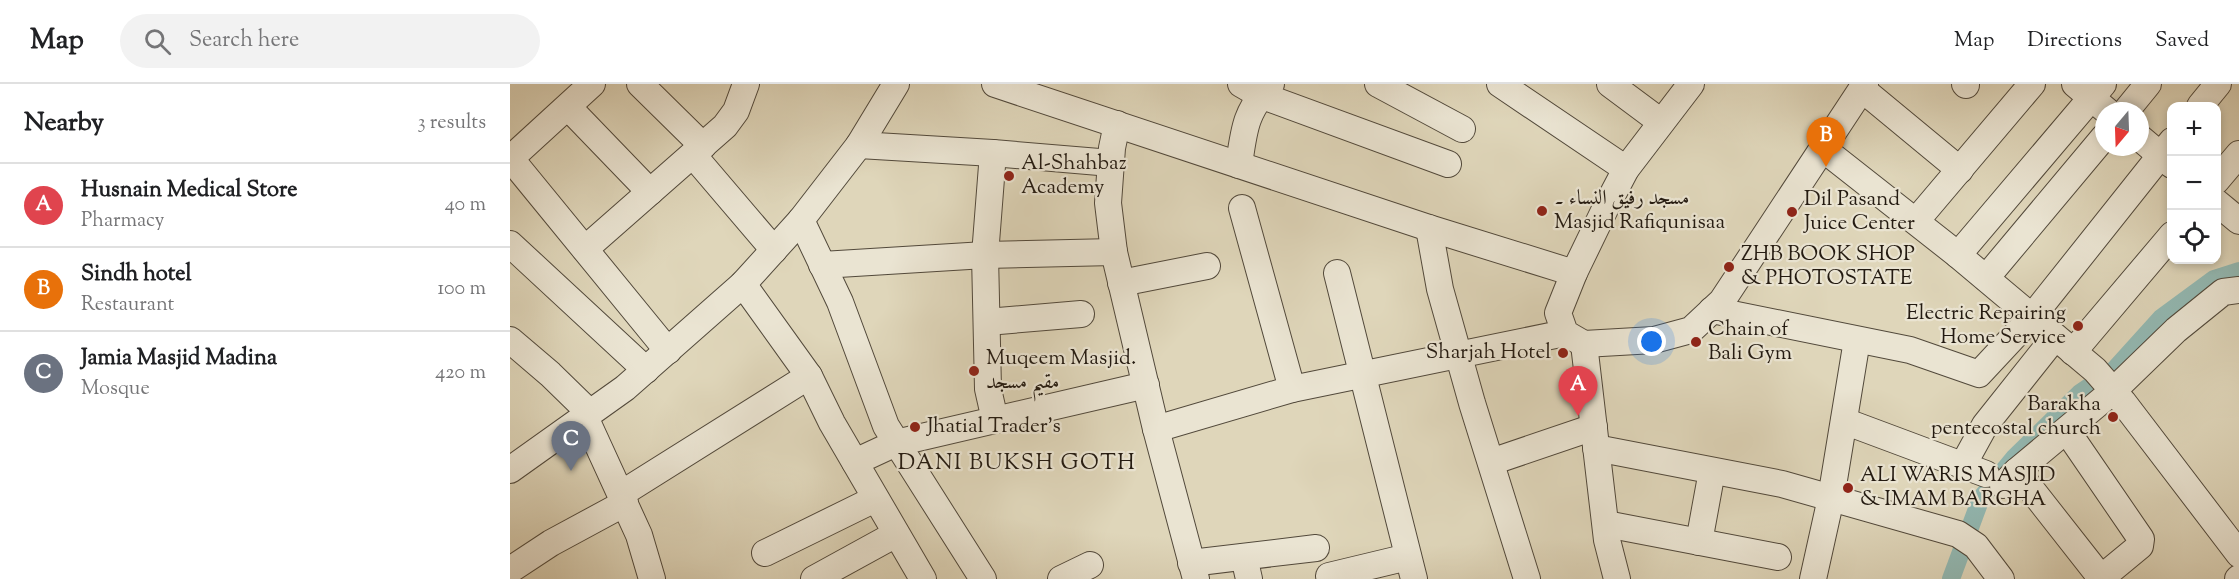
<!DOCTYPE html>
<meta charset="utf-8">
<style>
body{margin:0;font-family:"Sorts Mill Goudy",Amiri,serif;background:#f2f2f2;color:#202124}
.controls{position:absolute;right:18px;top:18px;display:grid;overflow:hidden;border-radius:12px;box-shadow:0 3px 9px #0003}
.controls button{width:54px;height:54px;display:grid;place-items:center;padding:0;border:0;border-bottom:2px solid #e0e0e0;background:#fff;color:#202124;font:30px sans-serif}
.compass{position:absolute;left:1585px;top:18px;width:54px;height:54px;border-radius:50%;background:#fff;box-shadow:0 3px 9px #0003;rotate:199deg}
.you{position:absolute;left:1142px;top:258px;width:21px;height:21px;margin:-15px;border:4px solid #fff;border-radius:50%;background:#1a73e8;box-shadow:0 0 0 9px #1a73e833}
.badge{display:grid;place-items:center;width:39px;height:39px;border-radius:50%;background:#2563eb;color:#fff;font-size:20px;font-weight:700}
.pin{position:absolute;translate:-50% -50px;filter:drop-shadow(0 2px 3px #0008)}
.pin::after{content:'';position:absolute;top:32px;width:21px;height:18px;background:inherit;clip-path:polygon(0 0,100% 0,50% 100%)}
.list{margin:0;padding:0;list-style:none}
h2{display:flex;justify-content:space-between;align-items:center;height:78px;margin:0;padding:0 24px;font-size:26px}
h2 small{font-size:20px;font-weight:400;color:#757577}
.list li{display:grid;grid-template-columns:39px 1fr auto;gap:18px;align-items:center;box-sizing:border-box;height:84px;padding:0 24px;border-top:2px solid #e0e0e0}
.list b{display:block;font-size:22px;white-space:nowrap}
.list p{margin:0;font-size:20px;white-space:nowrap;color:#757577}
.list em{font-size:20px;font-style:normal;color:#757577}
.icon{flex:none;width:33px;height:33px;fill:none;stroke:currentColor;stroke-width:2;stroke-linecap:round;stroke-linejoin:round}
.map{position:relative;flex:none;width:1729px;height:495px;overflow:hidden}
header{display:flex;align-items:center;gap:36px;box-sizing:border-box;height:84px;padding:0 30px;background:#fff;border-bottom:2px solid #e0e0e0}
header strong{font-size:28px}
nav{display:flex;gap:33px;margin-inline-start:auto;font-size:21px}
.search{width:420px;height:54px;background:#f2f2f2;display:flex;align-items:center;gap:15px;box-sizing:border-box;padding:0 21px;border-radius:33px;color:#757577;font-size:22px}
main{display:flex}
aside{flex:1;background:#fff}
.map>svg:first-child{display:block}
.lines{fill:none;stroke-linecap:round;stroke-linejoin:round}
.canal{stroke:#93b9b3;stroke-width:18}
.minor-casing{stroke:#52493b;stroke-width:28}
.minor{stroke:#eae4d2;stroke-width:26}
.poi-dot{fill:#8f2418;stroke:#eae4d2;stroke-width:2}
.labels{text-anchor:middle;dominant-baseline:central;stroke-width:4.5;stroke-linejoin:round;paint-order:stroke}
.poi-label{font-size:21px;fill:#231a11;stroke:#eae4d2;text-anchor:start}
.neighbourhood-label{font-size:22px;letter-spacing:1.5px;fill:#231a11;stroke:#eae4d2}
</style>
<header>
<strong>Map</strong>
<div class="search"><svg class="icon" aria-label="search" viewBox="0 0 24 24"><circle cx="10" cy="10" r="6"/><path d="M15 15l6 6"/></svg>Search here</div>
<nav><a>Map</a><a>Directions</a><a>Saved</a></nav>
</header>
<main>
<aside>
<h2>Nearby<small>3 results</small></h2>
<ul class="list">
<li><span class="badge" style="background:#e0444e">A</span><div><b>Husnain Medical Store</b><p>Pharmacy</p></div><em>40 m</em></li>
<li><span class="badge" style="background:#e8710a">B</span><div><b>Sindh hotel</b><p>Restaurant</p></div><em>100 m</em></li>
<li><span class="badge" style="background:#6b7280">C</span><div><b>Jamia Masjid Madina</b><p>Mosque</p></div><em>420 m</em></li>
</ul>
</aside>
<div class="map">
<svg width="1729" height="495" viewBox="0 0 1729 495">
<rect width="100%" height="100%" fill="#dfd6ba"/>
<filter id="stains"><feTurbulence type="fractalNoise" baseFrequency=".00333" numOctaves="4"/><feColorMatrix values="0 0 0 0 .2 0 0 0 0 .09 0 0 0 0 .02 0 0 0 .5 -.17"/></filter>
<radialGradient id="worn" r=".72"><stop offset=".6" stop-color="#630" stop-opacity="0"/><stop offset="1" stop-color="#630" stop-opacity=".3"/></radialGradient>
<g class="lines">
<path class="canal" d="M1441,495L1471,414L1504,374L1570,309L1604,286L1651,234L1704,195L1729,187"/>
<g class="minor-casing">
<g id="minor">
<path d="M130,0L193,62"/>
<path d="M485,0L919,144L1064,189"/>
<path d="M731,0L750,11L938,80"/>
<path d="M868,0L952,45"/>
<path d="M990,0L1116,85"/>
<path d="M1100,0L1151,38"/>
<path d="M1455,0L1456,1"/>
<path d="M1565,0L1597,27"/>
<path d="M1352,5L1450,86"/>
<path d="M1690,22L1708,0"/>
<path d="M58,23L140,108"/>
<path d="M1616,27L1638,0"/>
<path d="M607,40L602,64L598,119L604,168L646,345L686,495"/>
<path d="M1630,54L1662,81"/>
<path d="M349,61L483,69L601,79"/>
<path d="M1312,64L1448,171L1585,286L1613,318L1729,470"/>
<path d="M483,69L475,171L478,305L485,336"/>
<path d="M183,71L264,166"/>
<path d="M0,75L82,0"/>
<path d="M1,75L158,267"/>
<path d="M729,81C734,45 735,28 761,0"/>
<path d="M1706,97L1729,70"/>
<path d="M1706,118L1729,137"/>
<path d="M732,124L782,305"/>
<path d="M291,136L330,218L376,342L473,495"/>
<path d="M1406,137L1522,0"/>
<path d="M919,144L930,205L962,319L1017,495"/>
<path d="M0,160L136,286"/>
<path d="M75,165L215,42L226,27L236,0"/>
<path d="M1448,171L1593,0"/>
<path d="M312,181L475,171L604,168"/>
<path d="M827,189L904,495"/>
<path d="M1476,194L1594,53"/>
<path d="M611,199L697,182"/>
<path d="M233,200L299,292L322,339L413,495"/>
<path d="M1202,226L1400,266L1469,290L1522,233L1662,57"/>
<path d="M477,238L571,230"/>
<path d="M0,256L40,290L80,329"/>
<path d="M1074,260L1144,256L1181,246L1212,217L1355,0"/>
<path d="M1563,268L1662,151"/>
<path d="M75,333L129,451L142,495"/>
<path d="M1334,337L1476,390"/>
<path d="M646,345L782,305L1055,249"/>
<path d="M1557,347L1631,455L1630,462L1590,495"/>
<path d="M1086,364L1272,400L1448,450L1466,462L1491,495"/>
<path d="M345,378L386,359L636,301"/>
<path d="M981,378L1084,343"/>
<path d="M1453,381L1475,341L1545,253"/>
<path d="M0,386L115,304L233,200L291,136L349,61L386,0"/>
<path d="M1507,387L1591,494"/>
<path d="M1493,401L1507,387L1603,307L1666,246L1713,208L1729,206"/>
<path d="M111,410L299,292"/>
<path d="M1096,440L1268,473"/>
<path d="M1189,458L1202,387"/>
<path d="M255,469L365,415"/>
<path d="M734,473L739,495"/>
<path d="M681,479L806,464"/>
<path d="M0,486L41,459L115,419"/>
<path d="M819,492L898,473"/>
<path d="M304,495L386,450"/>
<path d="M551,495L580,481"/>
<path d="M1107,495L1097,456L1074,260L1055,249L1048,229L1064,189L1095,125L1116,85L1181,0"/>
<path d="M1303,495L1321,414L1347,256"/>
<path d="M1728,495L1729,494"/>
</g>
</g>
<use href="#minor" class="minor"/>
</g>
<g class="poi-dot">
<circle cx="499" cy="92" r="6"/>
<circle cx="1032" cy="127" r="6"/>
<circle cx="1282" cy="128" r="6"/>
<circle cx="1219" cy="183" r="6"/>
<circle cx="1568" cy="242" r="6"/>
<circle cx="1186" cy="258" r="6"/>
<circle cx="1053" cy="269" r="6"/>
<circle cx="464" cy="287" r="6"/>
<circle cx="1603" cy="333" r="6"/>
<circle cx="405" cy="343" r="6"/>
<circle cx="1338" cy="404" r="6"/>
</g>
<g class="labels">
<g class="poi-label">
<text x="511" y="80">Al-Shahbaz<tspan x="511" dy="24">Academy</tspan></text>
<text x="1044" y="115">مسجد رفیق النساء ۔<tspan x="1044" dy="24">Masjid Rafiqunisaa</tspan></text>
<text x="1294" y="116">Dil Pasand<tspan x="1294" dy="24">Juice Center</tspan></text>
<text x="1231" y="171">ZHB BOOK SHOP<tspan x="1231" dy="24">&amp; PHOTOSTATE</tspan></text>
<text x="1556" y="230" text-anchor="end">Electric Repairing<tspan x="1556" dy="24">Home Service</tspan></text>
<text x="1198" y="246">Chain of<tspan x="1198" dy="24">Bali Gym</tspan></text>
<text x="1041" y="269" text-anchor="end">Sharjah Hotel</text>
<text x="476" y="275">Muqeem Masjid.<tspan x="476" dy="24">مقیم مسجد</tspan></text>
<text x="1591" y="321" text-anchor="end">Barakha<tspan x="1591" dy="24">pentecostal church</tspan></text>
<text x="417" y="343">Jhatial Trader's</text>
<text x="1350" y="392">ALI WARIS MASJID<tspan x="1350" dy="24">&amp; IMAM BARGHA</tspan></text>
</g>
<g class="neighbourhood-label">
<text x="507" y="380">DANI BUKSH GOTH</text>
</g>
</g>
<rect width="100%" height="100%" filter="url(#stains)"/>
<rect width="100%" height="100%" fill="url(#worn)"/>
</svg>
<div class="controls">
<button>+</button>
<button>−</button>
<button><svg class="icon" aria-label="locate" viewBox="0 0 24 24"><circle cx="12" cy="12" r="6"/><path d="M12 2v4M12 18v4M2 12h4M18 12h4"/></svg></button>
</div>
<svg class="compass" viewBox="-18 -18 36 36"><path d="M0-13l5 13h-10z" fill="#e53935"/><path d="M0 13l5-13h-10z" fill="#757577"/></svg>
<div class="you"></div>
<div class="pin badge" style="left:1068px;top:332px;background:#e0444e">A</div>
<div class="pin badge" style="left:1316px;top:83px;background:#e8710a">B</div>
<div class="pin badge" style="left:61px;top:387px;background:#6b7280">C</div>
</div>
</main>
